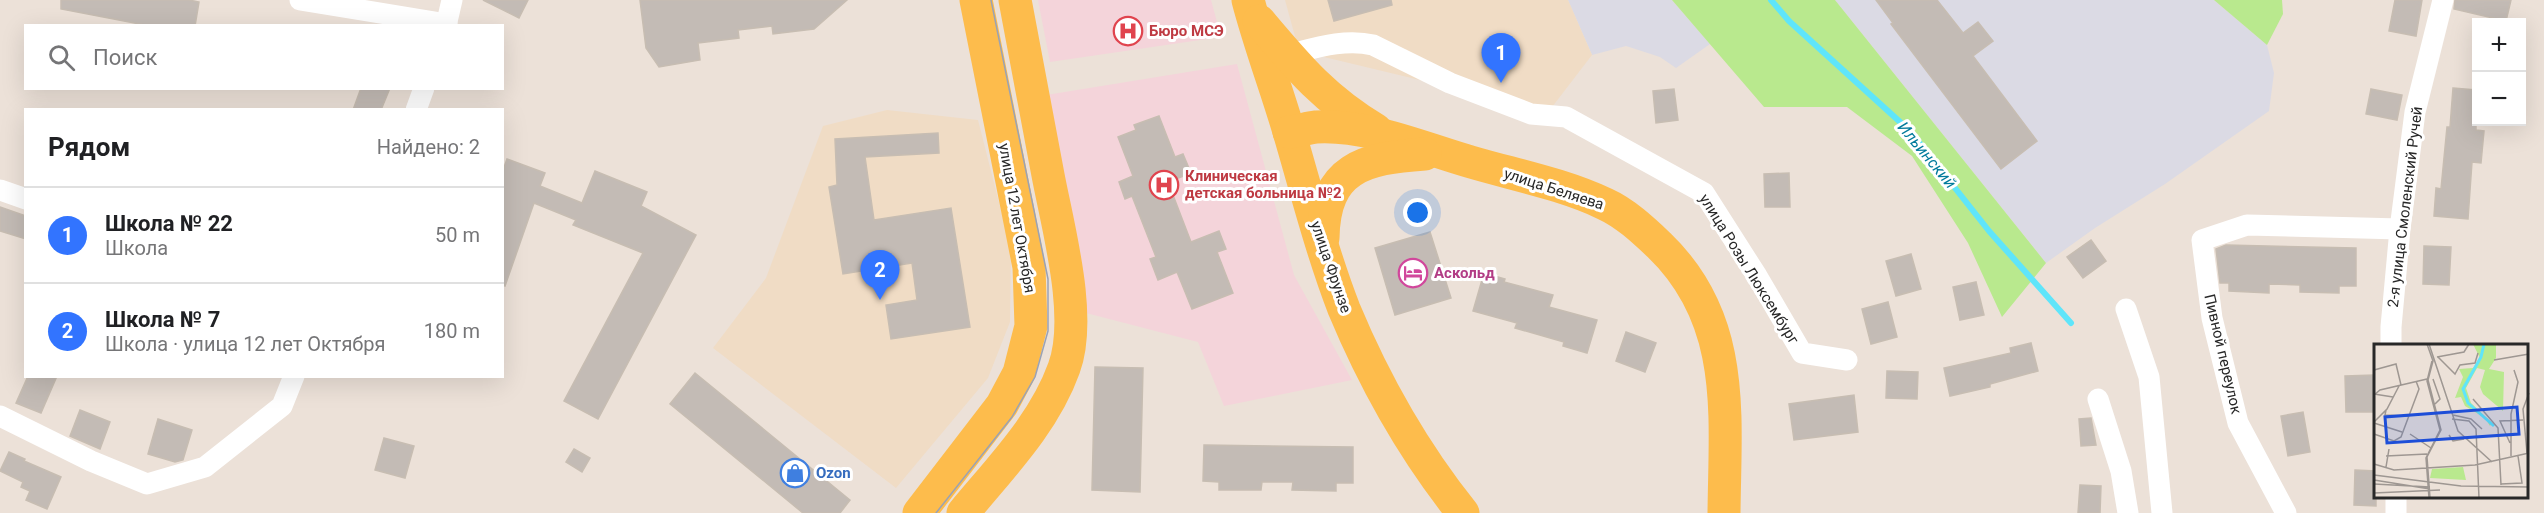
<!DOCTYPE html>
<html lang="ru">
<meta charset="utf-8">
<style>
body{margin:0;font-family:Roboto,sans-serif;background:#f2f2f2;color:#202124}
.controls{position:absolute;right:18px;top:18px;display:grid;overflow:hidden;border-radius:0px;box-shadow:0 6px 24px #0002}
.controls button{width:54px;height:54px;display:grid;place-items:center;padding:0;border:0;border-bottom:2px solid #e0e0e0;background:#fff;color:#202124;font:30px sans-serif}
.you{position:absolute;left:1418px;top:213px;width:21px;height:21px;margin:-15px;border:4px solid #fff;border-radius:50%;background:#1a73e8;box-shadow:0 0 0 9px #1a73e833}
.badge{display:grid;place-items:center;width:39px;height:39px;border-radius:50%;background:#3274ff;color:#fff;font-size:20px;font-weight:700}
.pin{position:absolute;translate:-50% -50px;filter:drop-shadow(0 2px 3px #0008)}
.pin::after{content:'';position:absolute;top:32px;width:21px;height:18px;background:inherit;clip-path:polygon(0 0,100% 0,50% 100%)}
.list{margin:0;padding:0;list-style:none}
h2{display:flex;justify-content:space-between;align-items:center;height:78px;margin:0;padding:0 24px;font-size:26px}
h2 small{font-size:20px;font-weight:400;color:#757577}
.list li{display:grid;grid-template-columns:39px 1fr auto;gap:18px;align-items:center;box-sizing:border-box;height:96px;padding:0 24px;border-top:2px solid #e0e0e0}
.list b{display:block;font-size:22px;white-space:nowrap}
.list p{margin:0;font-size:20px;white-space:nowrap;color:#757577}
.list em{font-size:20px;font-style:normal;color:#757577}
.icon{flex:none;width:33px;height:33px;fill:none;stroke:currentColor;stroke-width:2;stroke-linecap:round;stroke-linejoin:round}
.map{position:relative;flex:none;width:2544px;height:513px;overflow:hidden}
.search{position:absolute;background:#fff;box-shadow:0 6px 24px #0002;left:24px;top:24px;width:480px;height:66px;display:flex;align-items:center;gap:15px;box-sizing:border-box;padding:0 21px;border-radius:0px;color:#757577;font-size:22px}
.panel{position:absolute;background:#fff;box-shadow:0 6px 24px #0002;left:24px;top:108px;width:480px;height:270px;border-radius:0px}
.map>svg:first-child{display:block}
.industrial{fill:#dbdae4}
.education{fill:#f0dcc5}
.medical{fill:#f4d4da}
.green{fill:#b9e98e}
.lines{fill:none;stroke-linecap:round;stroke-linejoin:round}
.stream{stroke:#5fe5fa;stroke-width:6}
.building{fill:#c3bbb5;stroke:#c7bdb2;stroke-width:1.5}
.street{stroke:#fff;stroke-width:21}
.primary{stroke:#fdbc4c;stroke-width:33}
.tram{stroke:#9aa2b5;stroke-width:1.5}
.labels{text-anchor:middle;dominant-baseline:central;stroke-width:6;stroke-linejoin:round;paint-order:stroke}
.health-label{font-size:15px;font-weight:bold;fill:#be3a42;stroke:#fff;text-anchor:start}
.street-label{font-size:15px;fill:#282828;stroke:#fff}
.hotel-label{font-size:15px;font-weight:bold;fill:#b23c85;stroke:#fff;text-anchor:start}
.shop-label{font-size:15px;font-weight:bold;fill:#366cbe;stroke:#fff;text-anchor:start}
.water-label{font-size:16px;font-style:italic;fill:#027b9c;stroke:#fff}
.inset-river{fill:none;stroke:#5fe5fa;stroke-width:3}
.inset-road{fill:none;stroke:#9e9792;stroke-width:1.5}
.view{fill:#1d4ed8;fill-opacity:0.15;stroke:#1d4ed8;stroke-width:3}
.inset-edge{fill:none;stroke:#282828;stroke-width:3}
</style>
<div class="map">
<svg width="2544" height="513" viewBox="0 0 2544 513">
<rect width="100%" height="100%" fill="#ece1d8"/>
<g class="industrial">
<path d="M1568,0H1672L1710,44L1676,68L1660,57L1626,46L1592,55Z"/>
<path d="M1835,0H2214L2267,45L2274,73L2269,111L2165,184L2095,228L2046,263Z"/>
</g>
<g class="education">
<path d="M1285,0H1568L1592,55L1549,111L1299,51Z"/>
<path d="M887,110L978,120L1011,250L1010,322L988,378L896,488L713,348L766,278L823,126Z"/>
</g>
<g class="medical">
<path d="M1038,0H1211L1217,22L1207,39L1050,62Z"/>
<path d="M1237,64L1294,275L1352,380L1224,406L1198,342L1086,313L1040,96Z"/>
</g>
<g class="green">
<path d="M1672,0H1835L2046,263L2002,317L1968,243L1912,156L1847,107H1764Z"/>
<path d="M2214,0H2282L2283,14L2267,45Z"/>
</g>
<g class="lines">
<path class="stream" d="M1771,0L1789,21L1910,131L1989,231L2071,323"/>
</g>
<g class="building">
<path d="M61,0H189L199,2L195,26H150L61,9Z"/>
<path d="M483,0H528L519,18Z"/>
<path d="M640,0H847L814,29L773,34L772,26L738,30L739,38L698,43L700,60L659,67L646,48Z"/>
<path d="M1328,0H1391L1392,5L1334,21Z"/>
<path d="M1876,0H1937L1963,33L1978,22L1993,41L1973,56L2037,141L2001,169L1891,24L1893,23Z"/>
<path d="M2395,0H2422L2416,36L2389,31Z"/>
<path d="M2455,0H2511L2506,21L2454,9Z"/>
<path d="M361,88H390L381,110H353Z"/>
<path d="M2453,88L2476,90V130L2484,131L2481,163L2472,162L2468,219L2434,216L2436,188L2441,189L2447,127H2450Z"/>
<path d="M1674,89L1678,120L1656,123L1653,91Z"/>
<path d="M2371,89L2402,95L2397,120L2366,114Z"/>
<path d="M1159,116L1175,157L1183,154L1191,173L1168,182L1191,242L1219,231L1226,249L1217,252L1233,293L1192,309L1177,272L1158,280L1150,259L1156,257L1132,196L1125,199L1119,182L1133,176L1118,137L1136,130L1134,125Z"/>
<path d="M938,133L939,153L865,157L874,220L951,208L970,327L891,339L886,305L917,300L912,263L843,274L829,187L837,185L835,139Z"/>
<path d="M507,159L545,173L540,186L582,203L595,171L647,192L641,206L696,235L598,419L564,401L643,253L573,225L576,220L534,203L505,286L502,285V173Z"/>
<path d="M1789,173L1790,207H1765L1764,174Z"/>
<path d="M0,207L26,216V239L0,231Z"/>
<path d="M1430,232L1451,298L1395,315L1375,248Z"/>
<path d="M2091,240L2106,261L2083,278L2067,257Z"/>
<path d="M2226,245L2356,248V286H2339V293L2300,292V285L2269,284V293L2229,291V283H2220L2216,249Z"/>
<path d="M2424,246L2451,247L2449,285L2423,284Z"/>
<path d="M1911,254L1921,289L1896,296L1886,261Z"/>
<path d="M1484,273L1505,279L1504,282L1553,295L1549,307L1597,320L1587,353L1563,346L1564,342L1515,328L1517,323L1473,311Z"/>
<path d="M1976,282L1984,315L1960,320L1953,287Z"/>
<path d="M1888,302L1897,337L1871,344L1862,309Z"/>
<path d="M1626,332L1656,343L1645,372L1616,361Z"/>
<path d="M2031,343L2038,371L1990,384V387L1950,396L1944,368L2011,353L2010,348Z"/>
<path d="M1095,367L1143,368L1140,492L1092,490Z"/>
<path d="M1887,371L1918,372L1917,399L1886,398Z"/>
<path d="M695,373L850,500L840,513H803L670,404Z"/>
<path d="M2374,375V412H2346L2345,376Z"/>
<path d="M28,376H57L41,413L16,403Z"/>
<path d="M1854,395L1858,432L1794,440L1789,404Z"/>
<path d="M80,410L110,422L100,449L70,436Z"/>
<path d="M2303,412L2310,452L2288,456L2281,416Z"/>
<path d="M2091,418L2096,445L2081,446L2079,419Z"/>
<path d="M158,419L192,430L183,460L175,462L148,454Z"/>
<path d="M384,438L414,446L405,478L375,470Z"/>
<path d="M1204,445L1353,447V483H1336V491L1292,490L1293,482H1262L1261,490H1219V482L1203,481Z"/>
<path d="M574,449L590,458L582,472L566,462Z"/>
<path d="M9,452L25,459L24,461L61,477L47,509L26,500L30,491L21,487L23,482L0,471Z"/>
<path d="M2355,470L2376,471V506L2354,505Z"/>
<path d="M2080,485L2101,486L2100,513H2078Z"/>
</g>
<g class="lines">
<g class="street">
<path d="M300,0L447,24"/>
<path d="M446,26L452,0"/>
<path d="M1287,55C1315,48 1345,38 1373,45L1450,83L1531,114L1566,117L1704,193L1757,276L1802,353L1847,360"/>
<path d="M416,110L424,88"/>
<path d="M0,190L26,199"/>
<path d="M2126,309L2149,377L2162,513"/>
<path d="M2391,345V327L2400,229L2415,112L2443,0"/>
<path d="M2098,399L2121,471L2128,513"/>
<path d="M0,416L91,461L147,484L205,467L282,406L294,376"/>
<path d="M2396,496V513"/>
<path d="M2286,513L2238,423L2212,318L2202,240L2247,225L2400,229"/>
</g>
<g class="primary">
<path d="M1248,0C1260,46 1277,90 1290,135C1307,193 1322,252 1344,309C1374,381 1414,452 1463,513"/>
<path d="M1259,21C1297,66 1324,99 1376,130"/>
<path d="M1289,132C1298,131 1307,128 1316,127C1368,124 1422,148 1471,162C1515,175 1563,184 1605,204C1625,213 1643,230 1659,245C1737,320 1725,414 1724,513"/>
<path d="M1323,238C1324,168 1364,158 1425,154"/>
<path d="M919,513L1002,405L1019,373L1031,326L1029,267L976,0"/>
<path d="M963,513C1000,468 1044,424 1064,368C1083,317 1058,228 1048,175C1037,116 1026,58 1015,0"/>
</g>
<path class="tram" d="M936,513L1012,417L1035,377L1048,331V279L991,0"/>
</g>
<defs>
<g id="hospital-ring" transform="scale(1.5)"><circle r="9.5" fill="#fff" stroke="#e0444e" stroke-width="1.5"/><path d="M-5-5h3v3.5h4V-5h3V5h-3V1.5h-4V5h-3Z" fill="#e0444e"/></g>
<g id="hotel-ring" transform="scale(1.5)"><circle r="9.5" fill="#fff" stroke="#d1479c" stroke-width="1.5"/><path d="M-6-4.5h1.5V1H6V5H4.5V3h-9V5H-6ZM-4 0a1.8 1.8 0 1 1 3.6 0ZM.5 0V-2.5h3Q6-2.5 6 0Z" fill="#d1479c"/></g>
<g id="shop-ring" transform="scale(1.5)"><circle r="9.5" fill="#fff" stroke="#3f7fe0" stroke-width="1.5"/><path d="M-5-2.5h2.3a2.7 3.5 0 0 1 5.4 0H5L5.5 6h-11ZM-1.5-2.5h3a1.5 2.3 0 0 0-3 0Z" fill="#3f7fe0"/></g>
</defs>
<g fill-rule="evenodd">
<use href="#hospital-ring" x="1128" y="31"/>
<use href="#hospital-ring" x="1164" y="185"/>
<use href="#hotel-ring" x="1413" y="273"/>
<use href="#shop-ring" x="795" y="473"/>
</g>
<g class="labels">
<g class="health-label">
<text x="1149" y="31">Бюро МСЭ</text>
<text x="1185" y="176">Клиническая<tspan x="1185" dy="17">детская больница №2</tspan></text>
</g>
<g class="street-label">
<text transform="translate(1554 189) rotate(18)">улица Беляева</text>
<text transform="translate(2405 207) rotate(-83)">2-я улица Смоленский Ручей</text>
<text transform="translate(1017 218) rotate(80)">улица 12 лет Октября</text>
<text transform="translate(1331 267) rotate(71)">улица Фрунзе</text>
<text transform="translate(1749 269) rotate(58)">улица Розы Люксембург</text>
<text transform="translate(2223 354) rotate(77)">Пивной переулок</text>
</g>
<g class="hotel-label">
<text x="1434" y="273">Аскольд</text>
</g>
<g class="shop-label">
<text x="816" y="473">Ozon</text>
</g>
<g class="water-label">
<text transform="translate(1927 155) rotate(50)">Ильинский</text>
</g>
</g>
<g transform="translate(2374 344)">
<rect width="154" height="154" fill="#ece1d8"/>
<path d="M99,0H122V14L115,25L130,28L129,67L109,50L106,43L111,26L103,24L92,44L97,59L118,79L116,82L111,74L91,62L87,53L81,54L89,33L85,25L99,24L106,14ZM89,123L92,136L56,134L58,125Z" fill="#b9e98e"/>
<path class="inset-river" d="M110,0L107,13L89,45L94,59L120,82"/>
<path class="inset-road" d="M53,0L59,17L54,36L67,86L53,113L56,154M55,0L84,87L118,118M63,13L90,8L95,0M64,13L81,30L86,21L101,19L104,9M120,16L155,10M0,26L22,20L27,41M59,35L66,55L61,60M0,50L19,53M0,51L6,46L53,35M99,55L124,84L127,141M12,66L11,71L34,72M79,71L97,75L108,85M78,75L95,77L102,85L105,154M0,78L13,65L25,42M0,79L28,88M0,90L20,97L27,93L45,45L42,37M36,90L57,104M75,91L79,97L90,95M136,99L126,77L149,76M153,109L149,65L155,49M12,112L53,110M137,112V70L144,38L140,26M0,120L20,126L101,121L155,109M12,123L15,105M0,131L87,142L155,143M0,136L56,145M0,140L56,143M127,140L148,139L144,112M0,149L66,146M55,154L52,114L66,86L53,37L58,17"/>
<path class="view" d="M143,63L145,90L13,99L11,73Z"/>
<rect width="154" height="154" class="inset-edge"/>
</g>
</svg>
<div class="controls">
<button>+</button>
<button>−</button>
</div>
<div class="you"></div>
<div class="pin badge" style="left:1501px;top:83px">1</div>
<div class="pin badge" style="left:880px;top:300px">2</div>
<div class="search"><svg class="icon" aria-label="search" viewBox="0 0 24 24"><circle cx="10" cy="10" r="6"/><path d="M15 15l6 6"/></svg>Поиск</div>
<section class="panel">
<h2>Рядом<small>Найдено: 2</small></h2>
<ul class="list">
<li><span class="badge">1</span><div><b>Школа № 22</b><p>Школа</p></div><em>50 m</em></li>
<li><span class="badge">2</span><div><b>Школа № 7</b><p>Школа · улица 12 лет Октября</p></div><em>180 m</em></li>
</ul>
</section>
</div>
